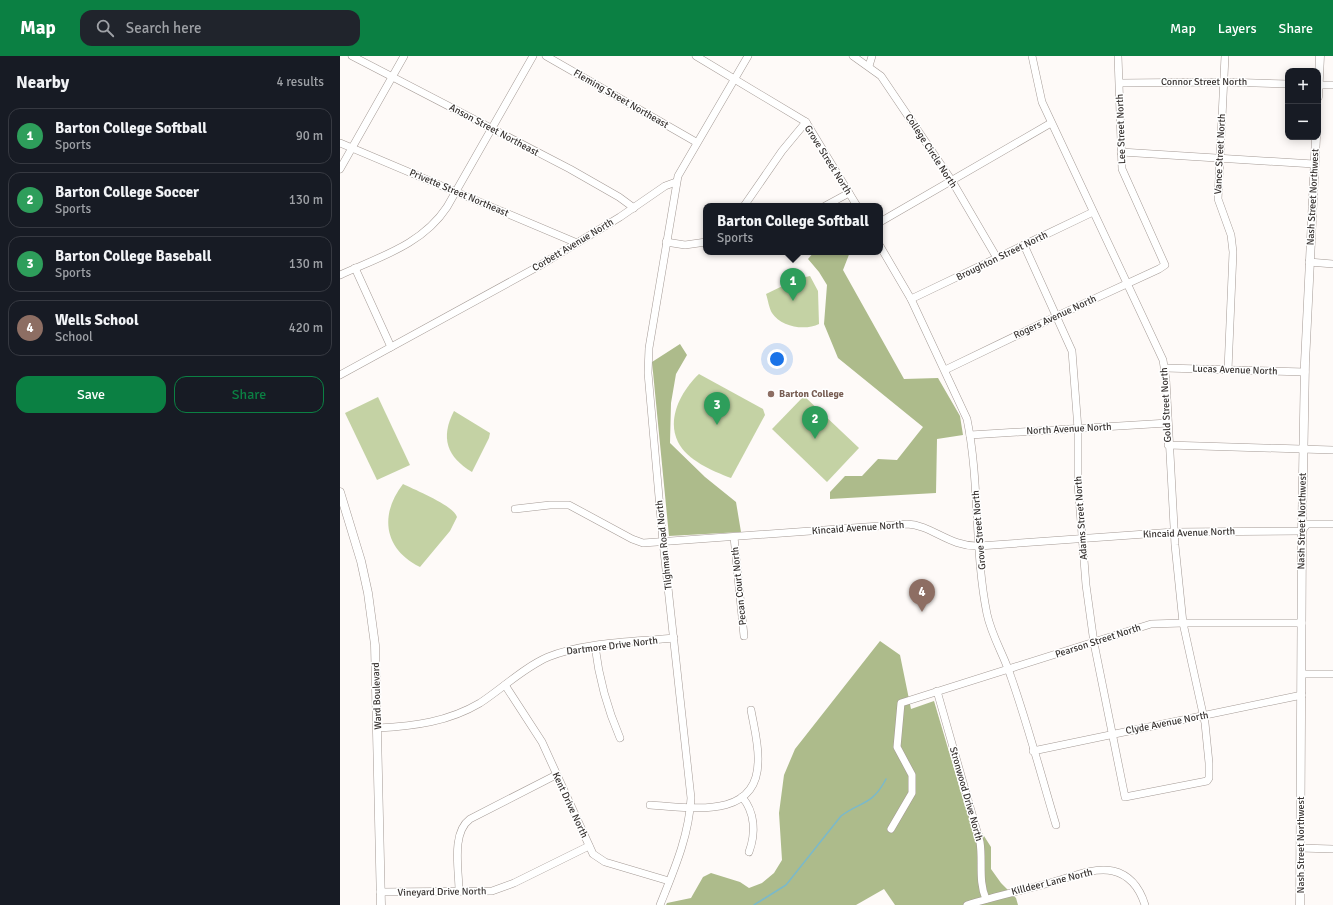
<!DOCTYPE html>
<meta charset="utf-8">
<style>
body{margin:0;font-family:Signika,sans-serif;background:#20242c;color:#f1f3f6}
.controls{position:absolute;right:12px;top:12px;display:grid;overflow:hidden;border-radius:8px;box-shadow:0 2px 10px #0003}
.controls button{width:36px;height:36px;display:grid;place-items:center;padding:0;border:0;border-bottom:1px solid #363941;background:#171b24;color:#f1f3f6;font:20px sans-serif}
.you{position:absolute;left:437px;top:303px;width:14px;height:14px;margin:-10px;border:3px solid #fff;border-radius:50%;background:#1a73e8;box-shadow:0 0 0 6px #1a73e833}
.badge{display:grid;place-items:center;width:26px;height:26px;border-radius:50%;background:#0b8043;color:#fff;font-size:13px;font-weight:700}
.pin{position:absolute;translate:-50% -33px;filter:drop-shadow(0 1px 2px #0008)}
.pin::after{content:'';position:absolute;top:21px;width:14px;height:12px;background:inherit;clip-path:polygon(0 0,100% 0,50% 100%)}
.popup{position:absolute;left:363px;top:147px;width:180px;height:52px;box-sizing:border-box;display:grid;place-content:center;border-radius:8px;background:#171b24;filter:drop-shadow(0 1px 3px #0005);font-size:13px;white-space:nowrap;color:#9ea1a6}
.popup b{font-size:15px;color:#f1f3f6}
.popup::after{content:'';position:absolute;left:50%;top:100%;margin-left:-8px;border:8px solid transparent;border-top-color:#171b24}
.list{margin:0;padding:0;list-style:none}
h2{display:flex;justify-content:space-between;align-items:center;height:52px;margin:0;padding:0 16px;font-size:17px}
h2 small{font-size:13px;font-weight:400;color:#9ea1a6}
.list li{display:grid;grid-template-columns:26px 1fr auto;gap:12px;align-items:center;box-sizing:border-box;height:56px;margin:0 8px 8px;padding:0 8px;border:1px solid #363941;border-radius:12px}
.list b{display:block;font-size:15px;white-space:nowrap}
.list p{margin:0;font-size:13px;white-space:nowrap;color:#9ea1a6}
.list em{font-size:13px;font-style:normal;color:#9ea1a6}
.actions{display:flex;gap:8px;padding:12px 16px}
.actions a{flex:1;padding:9px 0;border:1px solid #0b8043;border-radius:12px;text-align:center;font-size:14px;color:#0b8043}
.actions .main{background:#0b8043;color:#fff}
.icon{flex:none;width:22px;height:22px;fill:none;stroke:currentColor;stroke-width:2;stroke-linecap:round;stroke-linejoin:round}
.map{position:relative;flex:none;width:993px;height:849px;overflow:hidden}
header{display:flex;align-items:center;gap:24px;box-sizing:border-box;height:56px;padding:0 20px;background:#0b8043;color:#fff}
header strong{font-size:19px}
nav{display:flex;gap:22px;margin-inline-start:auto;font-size:14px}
.search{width:280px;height:36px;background:#20242c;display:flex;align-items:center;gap:10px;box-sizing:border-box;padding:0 14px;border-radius:12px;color:#9ea1a6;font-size:15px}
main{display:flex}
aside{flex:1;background:#171b24}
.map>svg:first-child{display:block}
.green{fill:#c4d2a4}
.forest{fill:#adbb8b}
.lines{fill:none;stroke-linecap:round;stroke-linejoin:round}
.stream{stroke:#7bb9ca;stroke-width:1.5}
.minor-casing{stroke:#a49a95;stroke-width:8}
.major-casing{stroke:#a49a95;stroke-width:9}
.minor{stroke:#fff;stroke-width:7}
.major{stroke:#fff;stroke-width:8}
.education-dot{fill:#8d6e63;stroke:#fff;stroke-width:1.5}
.labels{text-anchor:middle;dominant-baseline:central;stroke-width:3;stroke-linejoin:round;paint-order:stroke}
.street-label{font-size:10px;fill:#383331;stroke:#fff}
.education-label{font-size:10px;font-weight:bold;fill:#785e54;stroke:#fff;text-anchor:start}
</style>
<header>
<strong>Map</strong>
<div class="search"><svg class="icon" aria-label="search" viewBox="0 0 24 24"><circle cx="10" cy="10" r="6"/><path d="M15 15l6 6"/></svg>Search here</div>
<nav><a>Map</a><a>Layers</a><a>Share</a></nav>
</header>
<main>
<aside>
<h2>Nearby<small>4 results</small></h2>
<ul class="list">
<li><span class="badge" style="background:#2e9e5b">1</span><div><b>Barton College Softball</b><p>Sports</p></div><em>90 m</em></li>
<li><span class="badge" style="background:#2e9e5b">2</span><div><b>Barton College Soccer</b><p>Sports</p></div><em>130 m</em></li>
<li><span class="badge" style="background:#2e9e5b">3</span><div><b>Barton College Baseball</b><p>Sports</p></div><em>130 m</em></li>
<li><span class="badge" style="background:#8d6e63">4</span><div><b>Wells School</b><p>School</p></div><em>420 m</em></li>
</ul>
<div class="actions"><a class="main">Save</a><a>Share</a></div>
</aside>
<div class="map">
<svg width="993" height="849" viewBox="0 0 993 849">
<rect width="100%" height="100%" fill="#fefaf8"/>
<g class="green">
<path d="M470,220L478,235L479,268C465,275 441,271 432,257C429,252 428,244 426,238L457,223Z"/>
<path d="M359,318L423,353L425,359L391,422C372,415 347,404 338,386C326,362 342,334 359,318Z"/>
<path d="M464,340L519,392L487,426L432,373Z"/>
<path d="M38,341L70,409L37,424L5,357Z"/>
<path d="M114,355L150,377L149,382L132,416C107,401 100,382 114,355Z"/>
<path d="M63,428C75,434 113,449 117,461L110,475L80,511C44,493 39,459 63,428Z"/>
</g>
<g class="forest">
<path d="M474,196H510L503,214L564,323L598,322L620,360L623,379L597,383L596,437L490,443V436L505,420H522L538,403L557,404L583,371L498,302L484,268L487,229L479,216L468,203Z"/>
<path d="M340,288L347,299L336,318L331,347L330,387L365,421L396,446L401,476L329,480L312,306Z"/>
<path d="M540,585L560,599L571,653L594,645L625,750L651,791V813L661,827L676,842L678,849H555L544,833L516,849H326L327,847L351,842L363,821L371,817L400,826L409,832L422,827L434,817L442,804L439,757L444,719L455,693Z"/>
</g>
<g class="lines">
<path class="stream" d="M414,849L446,829L501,760C521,745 532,750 546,723"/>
<g class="minor-casing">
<g id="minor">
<path d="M12,0L230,113L279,141L294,152"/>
<path d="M206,0L356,86"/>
<path d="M356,0L466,66L517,150"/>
<path d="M513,0L541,20L612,125L657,202"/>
<path d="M885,0L878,143L891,179L893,196L888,314"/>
<path d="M529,10L532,0"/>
<path d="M780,27L884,26L948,28"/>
<path d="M978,29H993"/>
<path d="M0,87L237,187"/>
<path d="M781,96L974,108"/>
<path d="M0,113L64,0"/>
<path d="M404,150L442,95L466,66"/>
<path d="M485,150L509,137"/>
<path d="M540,166L711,67"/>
<path d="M326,186L345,189L366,186"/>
<path d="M684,189L732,295L738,373V428L746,529L754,587L785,741L867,725L869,722V707L865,667L843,567L835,489L826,324L823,304L702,46L692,0"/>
<path d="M540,190L571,243L627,363C640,427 634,494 647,558C652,581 664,599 671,621C688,669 701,719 716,769"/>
<path d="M969,206L993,208"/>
<path d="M15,212L51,291"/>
<path d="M0,219C39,201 82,189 107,151L193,0"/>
<path d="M571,243L753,156"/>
<path d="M825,312L965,316"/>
<path d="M605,314L717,260L819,213L825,209L782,113L778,0"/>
<path d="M0,319L199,210L280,161L325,130L336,126"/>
<path d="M630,379L828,367"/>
<path d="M828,389L993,394"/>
<path d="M175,453L210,449H229L292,483L303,487L567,468C592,469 609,491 639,490L834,476L962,475L967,468H993"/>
<path d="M394,481L404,580"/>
<path d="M255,590C259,623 267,652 280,682"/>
<path d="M962,618H993"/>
<path d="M165,629L202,686L253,798L265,806L329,825"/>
<path d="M597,635L640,786C643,805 638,825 646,843"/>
<path d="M38,672C74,670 108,666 140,647C163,632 183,612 208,601C245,586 294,586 334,582"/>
<path d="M693,695L962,639"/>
<path d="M402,741C415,756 416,777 409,796"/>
<path d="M310,749C349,751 417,765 418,706C419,689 414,671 411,654"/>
<path d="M551,773L572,737V719L557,691L561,647L811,568L843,567H962"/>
<path d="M960,792L993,793"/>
<path d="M119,835C119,814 111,777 130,763L216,719"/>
<path d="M40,836L152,835L174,827L249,790"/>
<path d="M320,849C334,814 349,780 351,742L323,486L308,317L309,292L338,120L408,0"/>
<path d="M627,849C655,840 684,834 713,826C731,821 753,811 773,815C790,819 800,833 805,849"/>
</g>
</g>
<g class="major-casing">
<g id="major">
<path d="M978,41L980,0"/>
<path d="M0,436L21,505L28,537L35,589L41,849"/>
<path d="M960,849L962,475L965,307L976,81"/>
</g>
</g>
<use href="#minor" class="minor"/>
<use href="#major" class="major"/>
</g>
<circle class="education-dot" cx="431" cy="338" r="4"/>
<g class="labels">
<g class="street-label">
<text x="864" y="26">Connor Street North</text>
<text transform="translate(281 43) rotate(30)">Fleming Street Northeast</text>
<text transform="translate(781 73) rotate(-92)">Lee Street North</text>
<text transform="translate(154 74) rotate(28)">Anson Street Northeast</text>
<text transform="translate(591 95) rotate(57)">College Circle North</text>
<text transform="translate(880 98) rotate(-87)">Vance Street North</text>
<text transform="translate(488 104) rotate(58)">Grove Street North</text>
<text transform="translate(119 137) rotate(23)">Privette Street Northeast</text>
<text transform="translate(973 141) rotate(-87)">Nash Street Northwest</text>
<text transform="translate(233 189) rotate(-31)">Corbett Avenue North</text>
<text transform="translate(662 200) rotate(-26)">Broughton Street North</text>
<text transform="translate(715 261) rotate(-25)">Rogers Avenue North</text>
<text transform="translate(895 314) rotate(2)">Lucas Avenue North</text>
<text transform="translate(826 349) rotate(-93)">Gold Street North</text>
<text transform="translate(729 373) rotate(-3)">North Avenue North</text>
<text transform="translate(741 462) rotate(-94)">Adams Street North</text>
<text transform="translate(962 465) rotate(-89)">Nash Street Northwest</text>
<text transform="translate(518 472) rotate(-4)">Kincaid Avenue North</text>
<text transform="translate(639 474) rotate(-95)">Grove Street North</text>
<text transform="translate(849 477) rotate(-2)">Kincaid Avenue North</text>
<text transform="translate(324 489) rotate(-96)">Tilghman Road North</text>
<text transform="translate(399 530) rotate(-96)">Pecan Court North</text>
<text transform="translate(758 585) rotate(-18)">Pearson Street North</text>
<text transform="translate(272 590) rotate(-7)">Dartmore Drive North</text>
<text transform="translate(37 640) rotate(-92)">Ward Boulevard</text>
<text transform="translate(827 667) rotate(-11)">Clyde Avenue North</text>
<text transform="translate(626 738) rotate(74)">Stronwood Drive North</text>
<text transform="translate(230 749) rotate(65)">Kent Drive North</text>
<text transform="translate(961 789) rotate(-90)">Nash Street Northwest</text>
<text transform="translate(712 826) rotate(-14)">Killdeer Lane North</text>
<text transform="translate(102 836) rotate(-1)">Vineyard Drive North</text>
</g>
<g class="education-label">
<text x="439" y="338">Barton College</text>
</g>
</g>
</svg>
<div class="controls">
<button>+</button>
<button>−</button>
</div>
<div class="you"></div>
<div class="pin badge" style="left:453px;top:245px;background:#2e9e5b">1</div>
<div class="popup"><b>Barton College Softball</b>Sports</div>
<div class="pin badge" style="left:475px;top:383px;background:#2e9e5b">2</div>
<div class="pin badge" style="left:377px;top:369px;background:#2e9e5b">3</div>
<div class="pin badge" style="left:582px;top:556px;background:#8d6e63">4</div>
</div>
</main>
